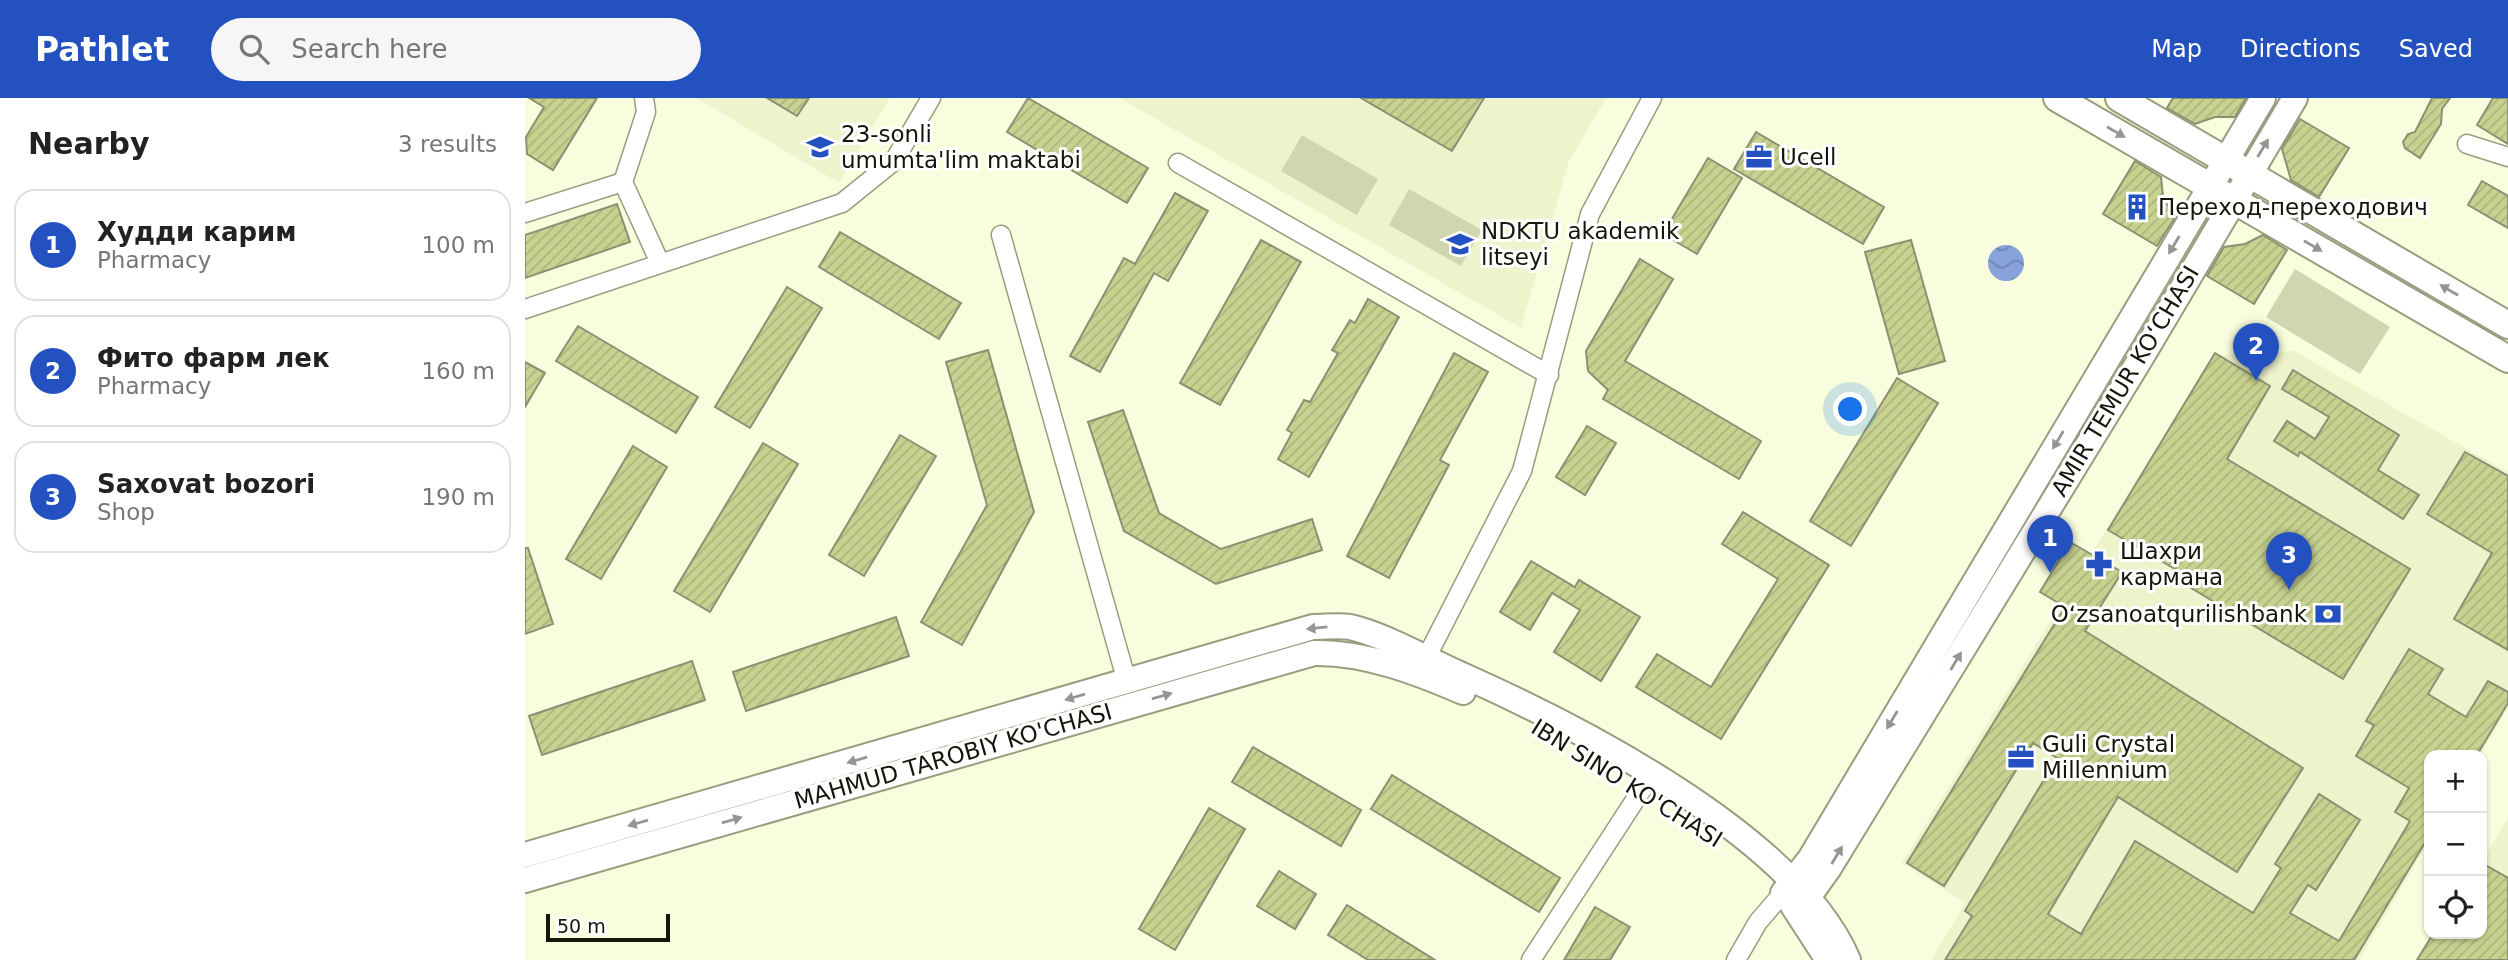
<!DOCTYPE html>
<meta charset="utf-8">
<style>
body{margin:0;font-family:"DejaVu Sans",sans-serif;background:#f6f6f6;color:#222}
.controls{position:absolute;right:21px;bottom:21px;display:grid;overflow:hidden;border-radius:14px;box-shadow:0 2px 5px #0004}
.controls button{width:63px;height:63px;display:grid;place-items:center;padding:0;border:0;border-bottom:2px solid #e0e0e0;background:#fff;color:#222;font:35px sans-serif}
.scale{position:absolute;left:21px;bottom:18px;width:124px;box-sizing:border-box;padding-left:7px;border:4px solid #14160b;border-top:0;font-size:19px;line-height:24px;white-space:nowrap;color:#14160b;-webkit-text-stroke:5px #fff;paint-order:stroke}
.you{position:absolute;left:1326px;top:312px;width:24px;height:24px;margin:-18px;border:5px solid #fff;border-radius:50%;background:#1a73e8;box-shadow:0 0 0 10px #1a73e833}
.badge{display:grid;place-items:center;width:46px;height:46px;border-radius:50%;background:#2351bf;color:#fff;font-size:23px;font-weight:700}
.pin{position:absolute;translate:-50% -58px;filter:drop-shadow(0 2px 4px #0008)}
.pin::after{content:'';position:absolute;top:37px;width:24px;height:21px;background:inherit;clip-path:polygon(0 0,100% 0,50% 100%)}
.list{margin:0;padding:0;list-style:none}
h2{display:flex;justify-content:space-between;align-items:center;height:91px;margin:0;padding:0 28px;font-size:30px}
h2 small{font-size:23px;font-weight:400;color:#767676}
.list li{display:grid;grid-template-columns:46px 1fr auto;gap:21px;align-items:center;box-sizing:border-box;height:112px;margin:0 14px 14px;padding:0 14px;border:2px solid #e0e0e0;border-radius:21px}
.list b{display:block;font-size:26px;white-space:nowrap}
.list p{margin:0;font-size:23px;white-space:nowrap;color:#767676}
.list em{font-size:23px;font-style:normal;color:#767676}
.icon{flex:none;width:38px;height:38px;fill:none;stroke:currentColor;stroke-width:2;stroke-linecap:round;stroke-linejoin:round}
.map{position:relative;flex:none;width:1983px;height:862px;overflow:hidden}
header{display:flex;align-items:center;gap:42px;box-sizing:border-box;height:98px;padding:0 35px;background:#2351bf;color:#fff}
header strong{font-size:33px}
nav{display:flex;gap:38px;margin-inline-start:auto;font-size:24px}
.search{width:490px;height:63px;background:#f6f6f6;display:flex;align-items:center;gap:18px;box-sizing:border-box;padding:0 24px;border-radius:38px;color:#767676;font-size:26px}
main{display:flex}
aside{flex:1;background:#fff}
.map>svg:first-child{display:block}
.built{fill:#edf4cc}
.green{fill:#d0d6af}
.water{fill:url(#water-waves)}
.building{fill:url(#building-hatch);stroke:#8c9073;stroke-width:2}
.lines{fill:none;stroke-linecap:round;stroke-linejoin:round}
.minor-casing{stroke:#989d7f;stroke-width:21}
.secondary-casing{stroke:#989d7f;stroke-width:28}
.primary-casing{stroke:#989d7f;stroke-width:30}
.minor{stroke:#fff;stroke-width:18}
.secondary{stroke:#fff;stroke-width:24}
.primary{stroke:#fff;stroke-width:26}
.oneway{fill:#959691}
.labels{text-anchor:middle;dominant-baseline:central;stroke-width:6;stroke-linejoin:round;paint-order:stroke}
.poi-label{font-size:23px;fill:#14160b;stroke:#fff;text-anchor:start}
.street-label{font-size:23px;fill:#14160b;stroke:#fff}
</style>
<header>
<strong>Pathlet</strong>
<div class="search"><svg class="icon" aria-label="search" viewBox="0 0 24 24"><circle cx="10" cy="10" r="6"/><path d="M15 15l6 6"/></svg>Search here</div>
<nav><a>Map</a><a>Directions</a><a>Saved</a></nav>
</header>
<main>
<aside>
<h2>Nearby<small>3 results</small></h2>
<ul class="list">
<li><span class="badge">1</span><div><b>Худди карим</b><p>Pharmacy</p></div><em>100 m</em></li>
<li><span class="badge">2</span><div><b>Фито фарм лек</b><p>Pharmacy</p></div><em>160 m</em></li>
<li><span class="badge">3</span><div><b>Saxovat bozori</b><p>Shop</p></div><em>190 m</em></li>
</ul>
</aside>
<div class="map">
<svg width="1983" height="862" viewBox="0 0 1983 862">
<defs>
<pattern id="water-waves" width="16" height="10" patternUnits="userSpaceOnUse" patternTransform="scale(1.75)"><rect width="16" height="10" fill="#87a3da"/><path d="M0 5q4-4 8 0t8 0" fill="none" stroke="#6d84af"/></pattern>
<pattern id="building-hatch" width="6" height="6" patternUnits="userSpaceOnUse" patternTransform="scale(1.75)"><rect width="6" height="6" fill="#c8d290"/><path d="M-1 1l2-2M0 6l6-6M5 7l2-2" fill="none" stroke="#abb47b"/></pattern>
</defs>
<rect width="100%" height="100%" fill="#f8fedd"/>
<g class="built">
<path d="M172,0H365L314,85Z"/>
<path d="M594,0H1081L1044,63L996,230Z"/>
<path d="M1769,253L1983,374V610L1955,657H1904V743L1834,862H1406L1440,805L1377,765L1688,258Z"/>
<path d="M1983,719V862H1899L1914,836H1957V764Z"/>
</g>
<g class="green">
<path d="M777,37L853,81L832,117L756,73Z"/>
<path d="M884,91L957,132L936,168L864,127Z"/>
<path d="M1770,171L1865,229L1835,276L1741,219Z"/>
</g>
<circle class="water" cx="1481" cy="165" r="18"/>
<g class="building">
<path d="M4,0H72L28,72L2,56L1,39L19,9Z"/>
<path d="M242,0H284L272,18Z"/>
<path d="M503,0L623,70L602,105L482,34Z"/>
<path d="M836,0H959L927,53Z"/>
<path d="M1648,0H1721L1710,19H1690L1670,26L1642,10Z"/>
<path d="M1907,0H1925L1917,11L1916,26L1895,60L1880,50L1878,44L1883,36L1890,34Z"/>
<path d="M1968,0H1983V46L1952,27Z"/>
<path d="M1775,21L1824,50L1794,99L1766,82L1757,51Z"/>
<path d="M1231,34L1359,109L1338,146L1209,71Z"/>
<path d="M1183,60L1217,80L1172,156L1138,136Z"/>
<path d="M1610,63L1636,79L1638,98L1649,121L1632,148L1578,116Z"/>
<path d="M1957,83L1983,98V130L1943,107Z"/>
<path d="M650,95L683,113L643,183L629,175L575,274L545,258L599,160L610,166Z"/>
<path d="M92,106L105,144L0,180V137Z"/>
<path d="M315,134L436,205L414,241L294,169Z"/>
<path d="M1738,137L1762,152L1729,206L1682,178L1699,149L1720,146Z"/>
<path d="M736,142L776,164L695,307L655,285Z"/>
<path d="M1386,142L1420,263L1374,276L1340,154Z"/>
<path d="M1115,161L1148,181L1100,263L1236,343L1214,381L1078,301L1083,292L1063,273L1061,253Z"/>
<path d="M262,189L297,210L225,330L190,309Z"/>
<path d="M843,201L874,219L784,379L753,361L767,335L762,332L779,302L785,304L813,255L807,252L825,222L830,225Z"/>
<path d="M53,228L173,299L151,335L31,263Z"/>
<path d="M463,252L509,414L437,547L396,524L462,407L421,264Z"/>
<path d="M929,255L963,274L915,362L924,367L864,480L822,458Z"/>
<path d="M1690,255L1745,288L1702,361L1885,471L1818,581L1651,481L1655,474L1583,432Z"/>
<path d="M0,264L20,275L0,309Z"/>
<path d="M1768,272L1874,337L1853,372L1894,397L1878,421L1775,354L1773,358L1749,343L1762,323L1790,341L1804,319L1757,291Z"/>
<path d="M1372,280L1413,305L1326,448L1285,423Z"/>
<path d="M598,312L634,415L696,451L787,421L797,452L691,486L599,433L563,324Z"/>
<path d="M1062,328L1091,345L1060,397L1031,379Z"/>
<path d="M375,337L411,358L339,478L304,457Z"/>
<path d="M238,345L273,366L185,514L149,493Z"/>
<path d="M108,348L142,369L76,481L41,461Z"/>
<path d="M1940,354L1983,378V552L1929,521L1967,455L1902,416Z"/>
<path d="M1218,414L1304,467L1196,641L1111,589L1132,556L1186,589L1253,481L1197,446Z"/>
<path d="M1545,444L1597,474L1560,533L1778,670L1712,774L1593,699L1523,816L1556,836L1610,743L1728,815L1756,770L1750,766L1794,696L1835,722L1791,792L1783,787L1765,815L1814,843L1885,723L1870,714L1884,690L1831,658L1849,627L1841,623L1884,551L1918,571L1903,596L1941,619L1963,583L1983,594V605L1952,657H1904V738L1829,862H1420L1447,818L1440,813L1532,660L1508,645L1419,788L1382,765L1540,509L1515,494Z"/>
<path d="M0,450H3L28,526L0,536Z"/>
<path d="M1006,463L1050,489L1054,482L1115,519L1076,583L1029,554L1055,512L1027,495L1005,532L975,514Z"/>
<path d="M371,519L384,558L221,613L208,574Z"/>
<path d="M167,563L180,602L17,657L4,618Z"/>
<path d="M728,649L836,712L816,748L707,684Z"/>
<path d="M867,677L1035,780L1014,814L846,711Z"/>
<path d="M684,710L720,731L650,852L614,831Z"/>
<path d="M1957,765L1983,780V862H1892L1908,836H1957Z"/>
<path d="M754,773L791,796L770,831L732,808Z"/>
<path d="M822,807L910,862H843L803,837Z"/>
<path d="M1070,809L1105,829L1085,862H1039Z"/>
</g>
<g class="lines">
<g class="minor-casing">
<g id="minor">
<path d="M119,0L121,14L98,84L135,165"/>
<path d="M1942,46L1983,59"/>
<path d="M653,65L1024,277"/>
<path d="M0,115L98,84"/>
<path d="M476,137L602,584"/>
<path d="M0,211L317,105L369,63L406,0"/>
<path d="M896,570L997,373L1065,116L1127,0"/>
<path d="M1006,862L1127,676"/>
<path d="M1211,862L1233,824L1258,795"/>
</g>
</g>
<g class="secondary-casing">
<g id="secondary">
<path d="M0,757L788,529C800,529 814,527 825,529C858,536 905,563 937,577C1054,629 1272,740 1323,862"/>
<path d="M0,782L789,555C839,554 892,574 938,594"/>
<path d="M1258,795L1285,761L1738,0"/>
<path d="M1268,808L1303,862"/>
<path d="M1274,812L1304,770L1616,260L1770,0"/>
</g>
</g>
<g class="primary-casing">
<g id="primary">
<path d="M1532,0L1983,261"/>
<path d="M1594,0L1983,227"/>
</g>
</g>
<use href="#minor" class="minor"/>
<use href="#secondary" class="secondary"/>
<use href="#primary" class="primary"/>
</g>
<defs><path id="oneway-solid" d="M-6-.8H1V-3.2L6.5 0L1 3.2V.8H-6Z" transform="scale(1.75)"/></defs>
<g class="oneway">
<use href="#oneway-solid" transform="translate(1591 34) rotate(30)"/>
<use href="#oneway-solid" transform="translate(1738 50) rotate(-59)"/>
<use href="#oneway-solid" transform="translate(1649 147) rotate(121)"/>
<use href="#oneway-solid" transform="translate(1788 148) rotate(30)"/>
<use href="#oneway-solid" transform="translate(1924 192) rotate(-150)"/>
<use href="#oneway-solid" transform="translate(1533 342) rotate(121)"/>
<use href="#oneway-solid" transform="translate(792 530) rotate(174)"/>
<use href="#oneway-solid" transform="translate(1431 563) rotate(-59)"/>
<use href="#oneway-solid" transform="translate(637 598) rotate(-16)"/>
<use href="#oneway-solid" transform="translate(550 599) rotate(164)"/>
<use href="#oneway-solid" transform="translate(1367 622) rotate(121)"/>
<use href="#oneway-solid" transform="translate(332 662) rotate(164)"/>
<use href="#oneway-solid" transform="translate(207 722) rotate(-16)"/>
<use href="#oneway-solid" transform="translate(113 725) rotate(164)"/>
<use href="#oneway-solid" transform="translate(1312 757) rotate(-59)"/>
</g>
<defs>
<g id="school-bare" transform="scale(2.1)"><path d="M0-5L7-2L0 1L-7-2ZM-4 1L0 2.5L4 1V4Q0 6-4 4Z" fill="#2351bf" stroke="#fff" stroke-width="2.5" paint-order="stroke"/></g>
<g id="office-bare" transform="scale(2.1)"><path d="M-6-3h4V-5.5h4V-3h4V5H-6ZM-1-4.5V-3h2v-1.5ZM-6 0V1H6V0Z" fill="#2351bf" stroke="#fff" stroke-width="2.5" paint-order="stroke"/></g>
<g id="building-bare" transform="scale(2.1)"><path d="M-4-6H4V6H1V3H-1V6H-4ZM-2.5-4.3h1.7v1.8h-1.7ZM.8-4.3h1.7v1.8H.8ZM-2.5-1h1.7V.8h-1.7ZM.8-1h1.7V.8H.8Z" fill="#2351bf" stroke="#fff" stroke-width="2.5" paint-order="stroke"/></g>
<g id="university-bare" transform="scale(2.1)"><path d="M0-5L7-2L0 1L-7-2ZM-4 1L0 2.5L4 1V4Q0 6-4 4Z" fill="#2351bf" stroke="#fff" stroke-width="2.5" paint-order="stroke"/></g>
<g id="pharmacy-bare" transform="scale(2.1)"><path d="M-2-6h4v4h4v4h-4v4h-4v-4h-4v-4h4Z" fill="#2351bf" stroke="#fff" stroke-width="2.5" paint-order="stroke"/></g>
<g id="bank-bare" transform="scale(2.1)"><path d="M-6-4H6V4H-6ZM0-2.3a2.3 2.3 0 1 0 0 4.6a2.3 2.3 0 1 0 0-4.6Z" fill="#2351bf" stroke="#fff" stroke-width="2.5" paint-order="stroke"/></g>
</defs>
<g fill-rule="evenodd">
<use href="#school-bare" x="295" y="49"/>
<use href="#office-bare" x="1234" y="59"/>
<use href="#building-bare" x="1612" y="109"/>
<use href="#university-bare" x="935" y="146"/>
<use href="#pharmacy-bare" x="1574" y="466"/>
<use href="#bank-bare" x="1803" y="516"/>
<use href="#office-bare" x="1496" y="659"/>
</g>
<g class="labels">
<g class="poi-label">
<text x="316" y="36">23-sonli<tspan x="316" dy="26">umumta'lim maktabi</tspan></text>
<text x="1255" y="59">Ucell</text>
<text x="1633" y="109">Переход-переходович</text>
<text x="956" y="133">NDKTU akademik<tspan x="956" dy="26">litseyi</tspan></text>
<text x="1595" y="453">Шахри<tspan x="1595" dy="26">кармана</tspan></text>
<text x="1782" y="516" text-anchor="end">Oʻzsanoatqurilishbank</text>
<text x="1517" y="646">Guli Crystal<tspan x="1517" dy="26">Millennium</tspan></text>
</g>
<g class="street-label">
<text transform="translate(1600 283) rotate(-59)">AMIR TEMUR KO‘CHASI</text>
<text transform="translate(428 658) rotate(-16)">MAHMUD TAROBIY KO'CHASI</text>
<text transform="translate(1102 685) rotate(32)">IBN SINO KO'CHASI</text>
</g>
</g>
</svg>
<div class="controls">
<button>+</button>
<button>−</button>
<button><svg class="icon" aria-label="locate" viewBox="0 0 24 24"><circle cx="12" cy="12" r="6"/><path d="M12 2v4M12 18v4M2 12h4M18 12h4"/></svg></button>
</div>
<div class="scale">50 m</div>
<div class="you"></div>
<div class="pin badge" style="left:1525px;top:475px">1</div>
<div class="pin badge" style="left:1731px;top:283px">2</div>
<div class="pin badge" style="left:1764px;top:492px">3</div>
</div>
</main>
